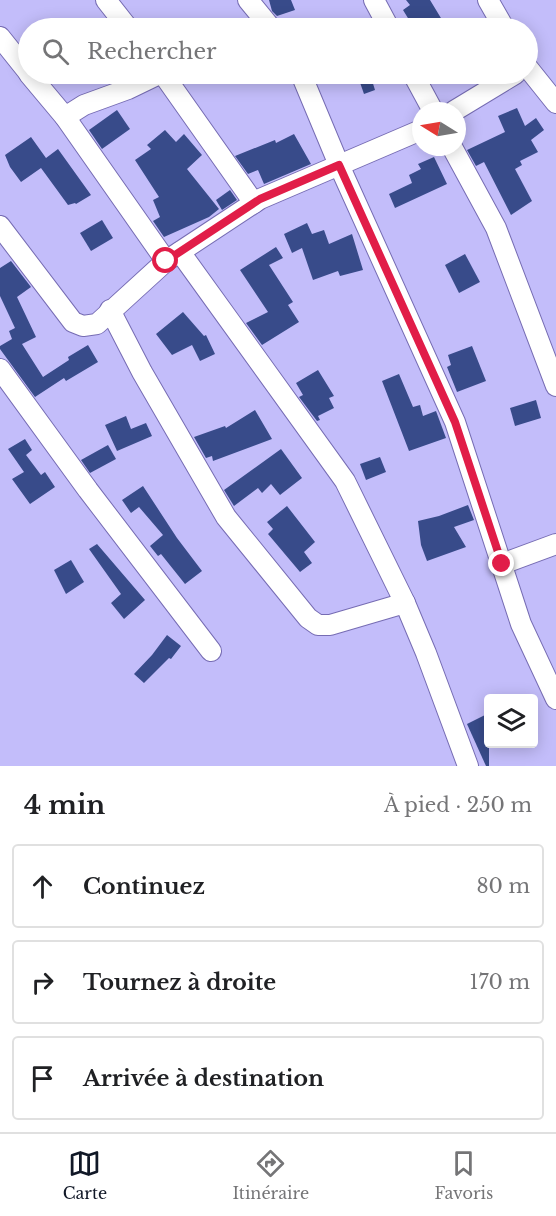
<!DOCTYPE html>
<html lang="fr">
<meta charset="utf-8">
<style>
body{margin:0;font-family:"Libre Baskerville",serif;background:#f6f6f6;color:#202124}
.controls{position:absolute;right:18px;bottom:18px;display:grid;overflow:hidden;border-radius:6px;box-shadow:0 3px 15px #0003}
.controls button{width:54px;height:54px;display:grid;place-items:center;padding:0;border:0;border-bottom:2px solid #e0e0e0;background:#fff;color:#202124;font:30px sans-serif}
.compass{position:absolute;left:412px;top:102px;width:54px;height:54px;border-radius:50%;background:#fff;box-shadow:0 3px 15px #0003;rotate:281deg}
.stop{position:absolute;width:18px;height:18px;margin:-14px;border:4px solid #e11d48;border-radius:50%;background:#fff}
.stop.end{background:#e11d48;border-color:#fff;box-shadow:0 2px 6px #0008}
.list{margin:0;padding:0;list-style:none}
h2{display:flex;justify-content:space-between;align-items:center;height:78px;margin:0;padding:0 24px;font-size:26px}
h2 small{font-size:20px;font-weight:400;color:#757577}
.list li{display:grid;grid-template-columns:39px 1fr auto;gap:18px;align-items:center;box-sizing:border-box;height:84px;margin:0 12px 12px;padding:0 12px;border:2px solid #e0e0e0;border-radius:6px}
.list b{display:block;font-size:22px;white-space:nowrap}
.list em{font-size:20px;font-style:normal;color:#757577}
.icon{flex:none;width:33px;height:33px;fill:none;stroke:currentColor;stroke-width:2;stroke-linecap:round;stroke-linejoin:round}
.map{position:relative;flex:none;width:556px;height:766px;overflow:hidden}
.search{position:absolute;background:#fff;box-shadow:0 3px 15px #0003;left:18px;right:18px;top:18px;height:66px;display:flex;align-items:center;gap:15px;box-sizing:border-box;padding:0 21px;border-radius:33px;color:#757577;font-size:22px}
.sheet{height:366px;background:#fff}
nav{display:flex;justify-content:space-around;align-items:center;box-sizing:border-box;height:84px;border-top:2px solid #e0e0e0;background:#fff;font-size:16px;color:#757577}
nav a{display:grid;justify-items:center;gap:3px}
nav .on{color:#111827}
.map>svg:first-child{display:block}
.building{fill:#384b8a}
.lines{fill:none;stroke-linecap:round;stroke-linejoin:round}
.street-casing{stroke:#766cb3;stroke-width:22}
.street{stroke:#fff;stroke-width:20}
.route{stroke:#e11d48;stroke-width:8}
</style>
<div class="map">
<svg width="556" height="766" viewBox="0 0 556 766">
<rect width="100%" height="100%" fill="#c3bdfa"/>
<g class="building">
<path d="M269,0H291L295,10L277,16L272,11Z"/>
<path d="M406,0H430L447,28H414L403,10L410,5Z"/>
<path d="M357,74H370L375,90L364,94Z"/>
<path d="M517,108L525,126L536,118L544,130L531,140L538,152L520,161L522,165L515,169L532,201L511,215L484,162L476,166L467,150L505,132L498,116Z"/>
<path d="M117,110L130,129L102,149L89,130Z"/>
<path d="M165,130L176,142L184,134L202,155L187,169L219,209L209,217L164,237L153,221L160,217L153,200L159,197L135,160L151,149L147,145Z"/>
<path d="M294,134L311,164L264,184L258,170L248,174L235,156L275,140L276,143Z"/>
<path d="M31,137L46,158L58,149L91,195L76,204L75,203L68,205L41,168L21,182L10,167L5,155Z"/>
<path d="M434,157L447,184L395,208L389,194L412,183L409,175L421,169L418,164Z"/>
<path d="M230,190L237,200L222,210L216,200Z"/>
<path d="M102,220L113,238L91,251L80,233Z"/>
<path d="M307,223L312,234L324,230L329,244L352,234L363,270L340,276L338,271L313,280L302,248L292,253L284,234Z"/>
<path d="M276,247L283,258L269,265L293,302L288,305L299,322L262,345L246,323L268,312L240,270Z"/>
<path d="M465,254L480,282L459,293L445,265Z"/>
<path d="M11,261L31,287L17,297L36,337L22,344L43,377L69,360L68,357L88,345L98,362L66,381L64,378L35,397L0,349V346L12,339L9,331L15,328L0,296V268Z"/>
<path d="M183,312L204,336L206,335L215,354L200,361L192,345L172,355L156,334Z"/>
<path d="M472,346L486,381L457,392L447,367L451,365L448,355Z"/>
<path d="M318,370L334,396L329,398L334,408L318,416L320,420L317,421L299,397L303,395L296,383Z"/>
<path d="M399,374L413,407L420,405L423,416L436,411L446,438L409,451L382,381Z"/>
<path d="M536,400L541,418L515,426L510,408Z"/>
<path d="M255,410L272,439L213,461L212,456L206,458L194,437L225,426L226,428Z"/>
<path d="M126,416L131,429L146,423L152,436L117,451L105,425Z"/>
<path d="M25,439L32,450L26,455L41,475L45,472L55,487L30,504L12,479L24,472L8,449Z"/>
<path d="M108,445L116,459L90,473L81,460Z"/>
<path d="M281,449L302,478L280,495L271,484L262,493L258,488L234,506L224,490Z"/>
<path d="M380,457L386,472L366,480L360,464Z"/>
<path d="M143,486L177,538L202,571L185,584L161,554L158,556L150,546L163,535L139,507L131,513L122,500Z"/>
<path d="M468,505L474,520L454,527L466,547L427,561L421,545L418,521L439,516Z"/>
<path d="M287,506L315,542L304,552L312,563L300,572L268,534L273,529L267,522Z"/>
<path d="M97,544L145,600L124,619L111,603L121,594L89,549Z"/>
<path d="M71,560L84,582L66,594L54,570Z"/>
<path d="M167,635L181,646L171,659L169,658L144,683L134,674L152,655Z"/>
<path d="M489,713V766H486L467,724Z"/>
</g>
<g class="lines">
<g class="street-casing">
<g id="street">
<path d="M106,0L128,28"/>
<path d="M248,0L271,28"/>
<path d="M374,0L389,28"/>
<path d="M488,0L504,28"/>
<path d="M0,37L28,72"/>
<path d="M528,68L556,103"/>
<path d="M29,74L65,117L166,261"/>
<path d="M163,74L254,203"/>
<path d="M301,74L339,165L455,422L521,624L556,699"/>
<path d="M413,74L433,111"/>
<path d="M454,111L515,74"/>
<path d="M65,117L84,105L128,89L159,74"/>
<path d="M452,147L496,228L556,386"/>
<path d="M0,226L73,322L83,326L97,324L166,261L260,199L421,130"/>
<path d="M180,252L345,481L405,603L426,653L468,766"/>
<path d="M110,310L142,372L226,517L308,618L318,625H330L405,603"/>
<path d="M0,369L88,490L211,651"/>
<path d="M502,564L556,544"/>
</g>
</g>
<use href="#street" class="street"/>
</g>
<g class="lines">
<path class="route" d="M166,261L260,199L339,165L455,422L502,564"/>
</g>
</svg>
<div class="controls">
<button><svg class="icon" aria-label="layers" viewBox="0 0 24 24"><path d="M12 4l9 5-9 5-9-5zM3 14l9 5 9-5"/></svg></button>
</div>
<svg class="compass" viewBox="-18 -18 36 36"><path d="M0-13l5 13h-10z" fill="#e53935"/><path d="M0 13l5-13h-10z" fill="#757577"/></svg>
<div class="stop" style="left:166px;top:261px"></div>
<div class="stop end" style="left:502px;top:564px"></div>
<div class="search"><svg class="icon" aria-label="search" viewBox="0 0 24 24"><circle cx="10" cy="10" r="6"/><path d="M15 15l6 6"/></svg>Rechercher</div>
</div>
<section class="sheet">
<h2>4 min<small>À pied · 250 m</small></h2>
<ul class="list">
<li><svg class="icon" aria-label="ahead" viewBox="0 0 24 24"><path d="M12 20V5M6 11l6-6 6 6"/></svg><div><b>Continuez</b></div><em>80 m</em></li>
<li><svg class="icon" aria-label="right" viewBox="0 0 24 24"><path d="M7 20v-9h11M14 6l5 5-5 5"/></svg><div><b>Tournez à droite</b></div><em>170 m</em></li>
<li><svg class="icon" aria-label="arrive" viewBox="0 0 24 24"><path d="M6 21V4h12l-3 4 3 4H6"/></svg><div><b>Arrivée à destination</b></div></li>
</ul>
</section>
<nav>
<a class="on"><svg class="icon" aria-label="map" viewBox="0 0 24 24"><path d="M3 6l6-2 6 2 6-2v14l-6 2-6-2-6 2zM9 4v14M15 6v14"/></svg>Carte</a>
<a><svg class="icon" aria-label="directions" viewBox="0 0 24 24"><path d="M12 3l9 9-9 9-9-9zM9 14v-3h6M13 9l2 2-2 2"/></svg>Itinéraire</a>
<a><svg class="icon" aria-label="saved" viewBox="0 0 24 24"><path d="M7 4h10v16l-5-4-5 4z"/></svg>Favoris</a>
</nav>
